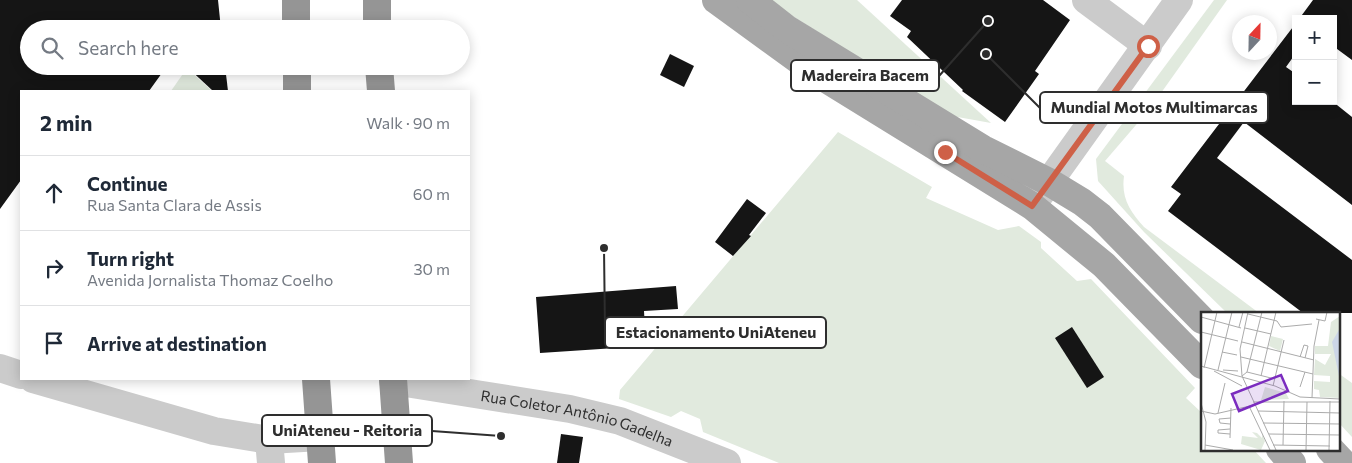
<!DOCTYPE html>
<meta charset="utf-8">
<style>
body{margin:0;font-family:Commissioner,sans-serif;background:#f2f2f3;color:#1f2937}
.controls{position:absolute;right:15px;top:15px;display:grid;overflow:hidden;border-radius:0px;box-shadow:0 2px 12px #0003}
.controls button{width:45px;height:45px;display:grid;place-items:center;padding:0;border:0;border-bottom:1px solid #e0e1e3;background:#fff;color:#1f2937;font:25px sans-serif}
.compass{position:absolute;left:1232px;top:15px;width:45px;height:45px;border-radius:50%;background:#fff;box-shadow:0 2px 12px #0003;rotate:22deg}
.stop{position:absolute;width:15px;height:15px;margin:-11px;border:4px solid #ce6047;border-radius:50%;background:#fff}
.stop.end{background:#ce6047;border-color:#fff;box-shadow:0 1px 5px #0008}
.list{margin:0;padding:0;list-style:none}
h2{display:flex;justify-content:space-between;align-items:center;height:65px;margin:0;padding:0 20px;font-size:21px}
h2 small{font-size:16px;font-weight:400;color:#747a83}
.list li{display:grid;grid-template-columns:32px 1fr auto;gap:15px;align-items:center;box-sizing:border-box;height:75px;padding:0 20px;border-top:1px solid #e0e1e3}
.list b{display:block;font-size:19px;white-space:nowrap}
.list p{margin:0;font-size:16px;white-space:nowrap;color:#747a83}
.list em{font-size:16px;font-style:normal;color:#747a83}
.icon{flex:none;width:28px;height:28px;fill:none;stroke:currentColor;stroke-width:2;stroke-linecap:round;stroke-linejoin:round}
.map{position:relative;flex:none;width:1352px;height:463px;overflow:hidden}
.search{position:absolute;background:#fff;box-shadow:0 2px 12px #0003;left:20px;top:20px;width:450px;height:55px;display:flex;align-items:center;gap:12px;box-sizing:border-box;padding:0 18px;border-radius:28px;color:#747a83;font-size:19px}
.panel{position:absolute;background:#fff;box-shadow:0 2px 12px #0003;left:20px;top:90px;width:450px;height:290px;border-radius:0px}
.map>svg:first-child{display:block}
.green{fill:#e1eade}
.building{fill:#151515}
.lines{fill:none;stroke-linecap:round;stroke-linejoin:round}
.minor{stroke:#cbcbcb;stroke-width:28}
.major{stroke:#a6a6a6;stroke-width:28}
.highway{stroke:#959595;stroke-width:28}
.route{stroke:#ce6047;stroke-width:6}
.labels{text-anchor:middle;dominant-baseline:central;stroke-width:5;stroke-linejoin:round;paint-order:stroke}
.street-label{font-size:15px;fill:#2e2e2e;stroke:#fff}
.inset-road{fill:none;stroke:#ababab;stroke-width:1}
.view{fill:#7b2cbf;fill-opacity:0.15;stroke:#7b2cbf;stroke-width:2.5}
.inset-edge{fill:none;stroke:#2e2e2e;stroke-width:2.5}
.leader{fill:none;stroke:#2e2e2e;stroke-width:2}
.callout-dot{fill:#2e2e2e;stroke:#fff;stroke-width:2}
.callout{fill:#fff;stroke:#2e2e2e;stroke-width:2}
.callout-label{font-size:16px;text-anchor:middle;font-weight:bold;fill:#2e2e2e}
</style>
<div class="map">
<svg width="1352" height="463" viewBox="0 0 1352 463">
<rect width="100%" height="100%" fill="#fff"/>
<g class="green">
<path d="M767,0H857L991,123L952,116Z"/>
<path d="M1214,0H1227L1161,93L1173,105L1169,116L1154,104L1105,161L1124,176C1121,198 1130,211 1144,227L1259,313H1227L1144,232L1098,181L1096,159Z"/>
<path d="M187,68L212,91H171Z"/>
<path d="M838,132L932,187L926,198L998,230L1019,226L1041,242V248L1077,281L1091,279L1195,388L1186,398L1202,413V449H1253L1266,463H779L703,432L700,419L681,411L671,417L619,399L620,390Z"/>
<path d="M1338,373L1352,383V437L1338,422Z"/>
</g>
<g class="building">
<path d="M0,0H218L221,29H29V66H167L149,91H21V180L0,209Z"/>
<path d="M902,0H1043L1070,20L1035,71L1039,74L1005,122L962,91L963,90L907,37L911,31L890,16Z"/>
<path d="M1313,0H1352V60L1333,46V19H1299Z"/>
<path d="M1296,23V53L1286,67L1296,74V101H1332L1352,117V205L1244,122L1217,158L1352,260V313H1303L1168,211L1181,194L1171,187Z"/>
<path d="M670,54L694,66L684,87L660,75Z"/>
<path d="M186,66H225L228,91H213Z"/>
<path d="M747,199L766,213L749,235L751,236L733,256L715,242Z"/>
<path d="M676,286L678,309L644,311L646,346L540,353L536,297Z"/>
<path d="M1072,327L1104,377L1087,388L1055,338Z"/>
<path d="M561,434L583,437L579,463H557Z"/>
</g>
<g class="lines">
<g class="minor">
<path d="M1086,0L1148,46"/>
<path d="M1036,200L1179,0"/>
<path d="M0,368L21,375"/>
<path d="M33,379L214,431L269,440L320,437"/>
<path id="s1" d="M393,381L570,409L620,421L727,463"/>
<path d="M269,440L271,463"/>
</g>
<g class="major">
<path d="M716,0L815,72L1032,206L1104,265L1202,365"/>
<path d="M750,0L787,29L983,149L1049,182L1082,202L1100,216L1202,320"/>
<path d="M1280,449L1292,463"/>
<path d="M1330,449L1343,463"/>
</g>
<g class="highway">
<path d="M296,29V0"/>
<path d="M377,29V0"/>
<path d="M297,66V91"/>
<path d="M379,66L381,91"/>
<path d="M316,379L322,463"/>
<path d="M393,379L399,463"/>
</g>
</g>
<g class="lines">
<path class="route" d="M945,152L1032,206L1148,46"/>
</g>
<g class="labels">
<g class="street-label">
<text stroke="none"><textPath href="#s1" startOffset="188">Rua Coletor Antônio Gadelha</textPath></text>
</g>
</g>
<g transform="translate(1201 312)">
<rect width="139" height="139" fill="#fff"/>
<path d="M139,4V86L119,85L118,78L113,77V69L129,70V64L113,63L114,47L124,53L130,42H114V34H127L130,10ZM70,24L82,27L79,39L68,34ZM64,75L85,81L88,87L60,88ZM51,120L56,121L61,126V122L64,129L60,138L40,132L41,124L57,126Z" fill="#e1eade"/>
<path d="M139,16V69L131,30Z" fill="#ccd6e7"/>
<path class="inset-road" d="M47,0L39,37L41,64L75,138M47,2L76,9L80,15L111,12M0,5L40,16M115,7L124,9L126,0M38,15L42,0M44,16L70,22M0,20L37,29M41,30L113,48M21,40L36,43M40,45L112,62M99,45L103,33L107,34L104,46M0,54L74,74L99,85L139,87M3,56L16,0M17,58L31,0M22,58L37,59M13,59L41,74M46,60L74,67M41,64L46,60L61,0M60,64L75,0M72,74L83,28M99,75L104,60M111,86L113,34L118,8M52,90H139M0,91L5,110L4,138M48,94L69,138M0,99L14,102L49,94M57,99L139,101M17,101L24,71M62,111L139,112M29,112L19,111L18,107L30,106M29,122L17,121V118L29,117M68,122L139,123M29,126L30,96M4,133L32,138M72,133L129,134M82,133L83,89M105,138L106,90M128,138L129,89"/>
<path class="view" d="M80,63L87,79L38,99L31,82Z"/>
<rect width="139" height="139" class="inset-edge"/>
</g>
<path class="leader" d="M988 21L939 76M986 54L1040 108M604 248L605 332M501 436L432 431"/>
<g class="callout-dot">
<circle cx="988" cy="21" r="5"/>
<circle cx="986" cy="54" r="5"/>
<circle cx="604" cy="248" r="5"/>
<circle cx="501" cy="436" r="5"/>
</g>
<g class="callout">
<rect x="791" y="60" width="148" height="31" rx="5"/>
<rect x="1040" y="92" width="228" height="31" rx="5"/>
<rect x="605" y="317" width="221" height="31" rx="5"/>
<rect x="262" y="415" width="170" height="31" rx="5"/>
</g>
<g class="callout-label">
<text x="865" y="81">Madereira Bacem</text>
<text x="1154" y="113">Mundial Motos Multimarcas</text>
<text x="716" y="338">Estacionamento UniAteneu</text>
<text x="347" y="436">UniAteneu - Reitoria</text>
</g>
</svg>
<div class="controls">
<button>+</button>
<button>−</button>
</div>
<svg class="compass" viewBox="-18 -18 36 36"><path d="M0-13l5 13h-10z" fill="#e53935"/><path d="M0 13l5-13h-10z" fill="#747a83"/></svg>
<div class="stop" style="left:1148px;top:46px"></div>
<div class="stop end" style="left:945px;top:152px"></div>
<div class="search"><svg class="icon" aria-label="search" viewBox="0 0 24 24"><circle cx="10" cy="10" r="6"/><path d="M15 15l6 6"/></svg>Search here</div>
<section class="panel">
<h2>2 min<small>Walk · 90 m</small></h2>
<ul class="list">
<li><svg class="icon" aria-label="ahead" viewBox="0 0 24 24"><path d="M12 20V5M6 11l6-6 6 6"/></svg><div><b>Continue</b><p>Rua Santa Clara de Assis</p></div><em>60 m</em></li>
<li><svg class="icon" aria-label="right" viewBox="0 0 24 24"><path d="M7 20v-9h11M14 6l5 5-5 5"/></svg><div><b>Turn right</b><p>Avenida Jornalista Thomaz Coelho</p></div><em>30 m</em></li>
<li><svg class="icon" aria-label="arrive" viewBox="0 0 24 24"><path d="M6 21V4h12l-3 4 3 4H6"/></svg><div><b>Arrive at destination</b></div></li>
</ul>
</section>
</div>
